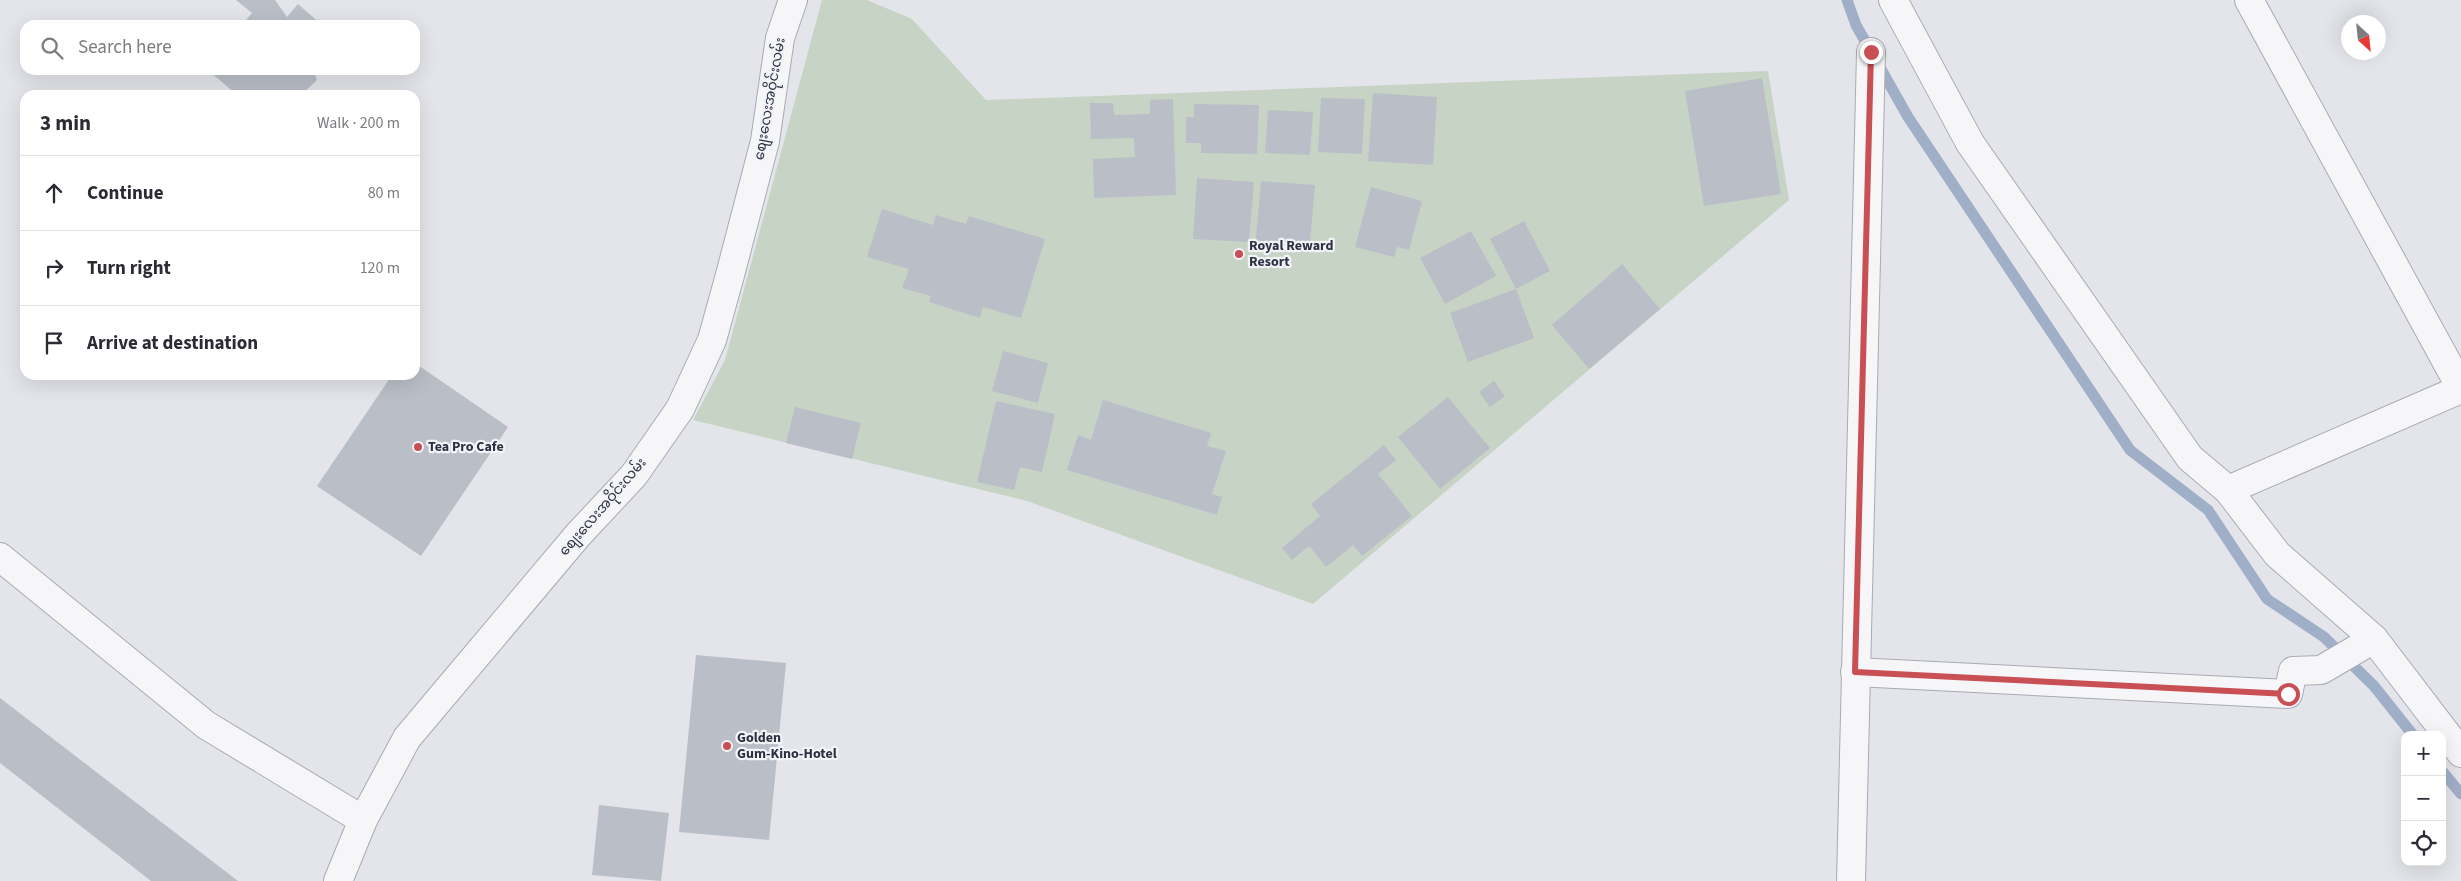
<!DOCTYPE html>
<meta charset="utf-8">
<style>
body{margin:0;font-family:"Source Sans 3","Noto Sans Myanmar",sans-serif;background:#f7f7f7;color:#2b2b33}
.controls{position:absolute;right:15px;bottom:15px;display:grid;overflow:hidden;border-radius:10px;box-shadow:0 5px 20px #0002}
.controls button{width:45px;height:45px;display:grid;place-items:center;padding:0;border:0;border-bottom:1px solid #e1e1e2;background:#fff;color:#2b2b33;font:25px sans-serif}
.compass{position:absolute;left:2341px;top:15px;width:45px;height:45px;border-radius:50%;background:#fff;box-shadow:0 5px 20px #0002;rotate:153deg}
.stop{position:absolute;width:15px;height:15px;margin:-11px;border:4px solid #c84f54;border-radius:50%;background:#fff}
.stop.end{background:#c84f54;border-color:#fff;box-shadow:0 1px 5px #0008}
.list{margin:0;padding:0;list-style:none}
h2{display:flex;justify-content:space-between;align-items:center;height:65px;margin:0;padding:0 20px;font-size:21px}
h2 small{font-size:16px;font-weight:400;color:#7c7c81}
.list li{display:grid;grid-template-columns:32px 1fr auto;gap:15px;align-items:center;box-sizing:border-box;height:75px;padding:0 20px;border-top:1px solid #e1e1e2}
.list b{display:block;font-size:19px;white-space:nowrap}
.list em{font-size:16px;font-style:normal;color:#7c7c81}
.icon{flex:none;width:28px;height:28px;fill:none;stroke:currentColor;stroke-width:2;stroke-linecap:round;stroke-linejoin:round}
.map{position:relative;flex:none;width:2461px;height:881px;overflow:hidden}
.search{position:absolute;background:#fff;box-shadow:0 5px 20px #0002;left:20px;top:20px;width:400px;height:55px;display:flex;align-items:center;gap:12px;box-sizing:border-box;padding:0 18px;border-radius:15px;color:#7c7c81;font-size:19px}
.panel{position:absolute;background:#fff;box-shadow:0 5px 20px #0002;left:20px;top:90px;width:400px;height:290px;border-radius:15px}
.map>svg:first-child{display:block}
.green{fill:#c7d4c5}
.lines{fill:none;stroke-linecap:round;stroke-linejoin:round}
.stream{stroke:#a0afc8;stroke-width:11}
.building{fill:#babec7}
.minor-casing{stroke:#a8abb4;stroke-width:30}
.minor{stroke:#f6f6f9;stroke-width:28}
.route{stroke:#c84f54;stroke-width:6}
.poi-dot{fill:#c84f54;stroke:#f3f4f8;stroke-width:2}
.labels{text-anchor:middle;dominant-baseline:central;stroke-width:4.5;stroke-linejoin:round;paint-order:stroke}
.street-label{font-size:14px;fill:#2c3142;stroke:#f3f4f8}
.poi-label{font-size:14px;font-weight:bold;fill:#2c3142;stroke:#f3f4f8;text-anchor:start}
</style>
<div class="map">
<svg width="2461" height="881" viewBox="0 0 2461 881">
<rect width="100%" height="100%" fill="#e3e5ea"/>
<path class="green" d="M822,0H867L912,19L986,100L1768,71L1789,200L1313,604L1027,501L693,420L725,360Z"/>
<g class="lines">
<g class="stream">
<path d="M1847,0L1856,25L1908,117L2130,450L2208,510L2267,599L2324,637L2374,686L2413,735"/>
<path d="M2442,771L2461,794"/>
</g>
</g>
<g class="building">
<path d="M236,0H275L287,17L298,4L322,25H242L252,13Z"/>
<path d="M208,70H313L317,80L301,95H237Z"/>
<path d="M1762,78L1781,194L1704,206L1685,91Z"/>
<path d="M1373,93L1437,97L1433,165L1368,161Z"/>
<path d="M1321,98L1365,99L1362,154L1318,152Z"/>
<path d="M1173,99L1176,195L1094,198L1093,159L1135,157L1134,138L1091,139L1090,103H1113L1114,115L1150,114V100Z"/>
<path d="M1194,104L1259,105L1257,154L1201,153V143H1186V117H1194Z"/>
<path d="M1268,110L1313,112L1310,155L1265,153Z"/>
<path d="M1197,178L1254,182L1249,242L1193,239Z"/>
<path d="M1261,181L1315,185L1309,253L1255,249Z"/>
<path d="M1371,187L1422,201L1409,250L1397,247L1394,257L1355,247Z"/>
<path d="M882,209L933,225L936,215L966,224L969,216L1045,239L1021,318L983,307L980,318L929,302L931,296L902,288L909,269L867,257Z"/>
<path d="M1524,221L1550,271L1516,289L1534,338L1468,362L1450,313L1516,289L1490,239Z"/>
<path d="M1471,231L1496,276L1445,304L1420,258Z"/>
<path d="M1622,264L1660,309L1589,369L1552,325Z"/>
<path d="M1003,351L1048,363L1038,403L992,391Z"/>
<path d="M415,363L508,427L421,556L317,486L392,375H415Z"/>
<path d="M1494,381L1505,396L1490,407L1479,392Z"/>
<path d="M1448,397L1490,448L1440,489L1398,437Z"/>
<path d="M1103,400L1211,433L1207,446L1226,451L1212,494L1222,497L1217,515L1067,470L1078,435L1091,440Z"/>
<path d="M996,401L1055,414L1042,472L1020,467L1014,490L977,482Z"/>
<path d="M795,407L861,423L852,459L786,443Z"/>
<path d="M1384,445L1396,460L1378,474L1412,516L1362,556L1353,545L1326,567L1309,546L1292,560L1282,548L1320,516L1311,504Z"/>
<path d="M696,655L786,663L769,840L679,832Z"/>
<path d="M0,698L238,881H151L0,763Z"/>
<path d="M599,805L669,813L661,881L592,875Z"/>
</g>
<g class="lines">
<g class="minor-casing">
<g id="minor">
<path d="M1893,0L1970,143L2190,458L2228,490L2277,554L2374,639L2461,753"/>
<path d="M2249,0L2461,388"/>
<path d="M2228,490L2461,389"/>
<path d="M0,557L206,725L363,820"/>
<path d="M1855,672L2288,694L2293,671L2321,670L2374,639"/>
<path d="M338,881L363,820L407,738L578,535L634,475L680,409L712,340L730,275L765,141L780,38L793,0"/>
<path d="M1851,881L1871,52"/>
</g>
</g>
<use href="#minor" class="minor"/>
</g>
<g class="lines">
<path class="route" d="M1871,52L1855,672L2288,694"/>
</g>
<g class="poi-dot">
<circle cx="1239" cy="254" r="5"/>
<circle cx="418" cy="447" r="5"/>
<circle cx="727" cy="746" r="5"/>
</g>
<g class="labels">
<g class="street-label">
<text transform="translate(770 99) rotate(-80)">စျေးလေးအဝိုင်းလမ်း</text>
<text transform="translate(603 507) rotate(-49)">စျေးလေးအဝိုင်းလမ်း</text>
</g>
<g class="poi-label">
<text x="1249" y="246">Royal Reward<tspan x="1249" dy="16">Resort</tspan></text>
<text x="428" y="447">Tea Pro Cafe</text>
<text x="737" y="738">Golden<tspan x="737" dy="16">Gum-Kino-Hotel</tspan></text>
</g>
</g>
</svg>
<div class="controls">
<button>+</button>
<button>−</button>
<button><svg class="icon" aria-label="locate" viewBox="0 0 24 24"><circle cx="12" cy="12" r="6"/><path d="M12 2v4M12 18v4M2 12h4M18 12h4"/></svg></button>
</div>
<svg class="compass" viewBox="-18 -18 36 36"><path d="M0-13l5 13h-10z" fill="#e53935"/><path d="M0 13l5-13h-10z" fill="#7c7c81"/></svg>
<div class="stop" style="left:2288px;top:694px"></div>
<div class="stop end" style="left:1871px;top:52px"></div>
<div class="search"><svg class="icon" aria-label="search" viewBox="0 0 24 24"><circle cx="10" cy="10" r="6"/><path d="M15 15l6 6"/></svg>Search here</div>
<section class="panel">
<h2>3 min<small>Walk · 200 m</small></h2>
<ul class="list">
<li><svg class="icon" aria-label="ahead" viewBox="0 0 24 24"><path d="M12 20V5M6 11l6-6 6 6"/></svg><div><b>Continue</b></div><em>80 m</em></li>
<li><svg class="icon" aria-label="right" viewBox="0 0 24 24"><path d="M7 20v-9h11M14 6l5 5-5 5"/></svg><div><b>Turn right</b></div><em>120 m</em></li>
<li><svg class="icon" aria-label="arrive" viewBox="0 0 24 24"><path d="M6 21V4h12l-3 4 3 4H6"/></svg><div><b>Arrive at destination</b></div></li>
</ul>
</section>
</div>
